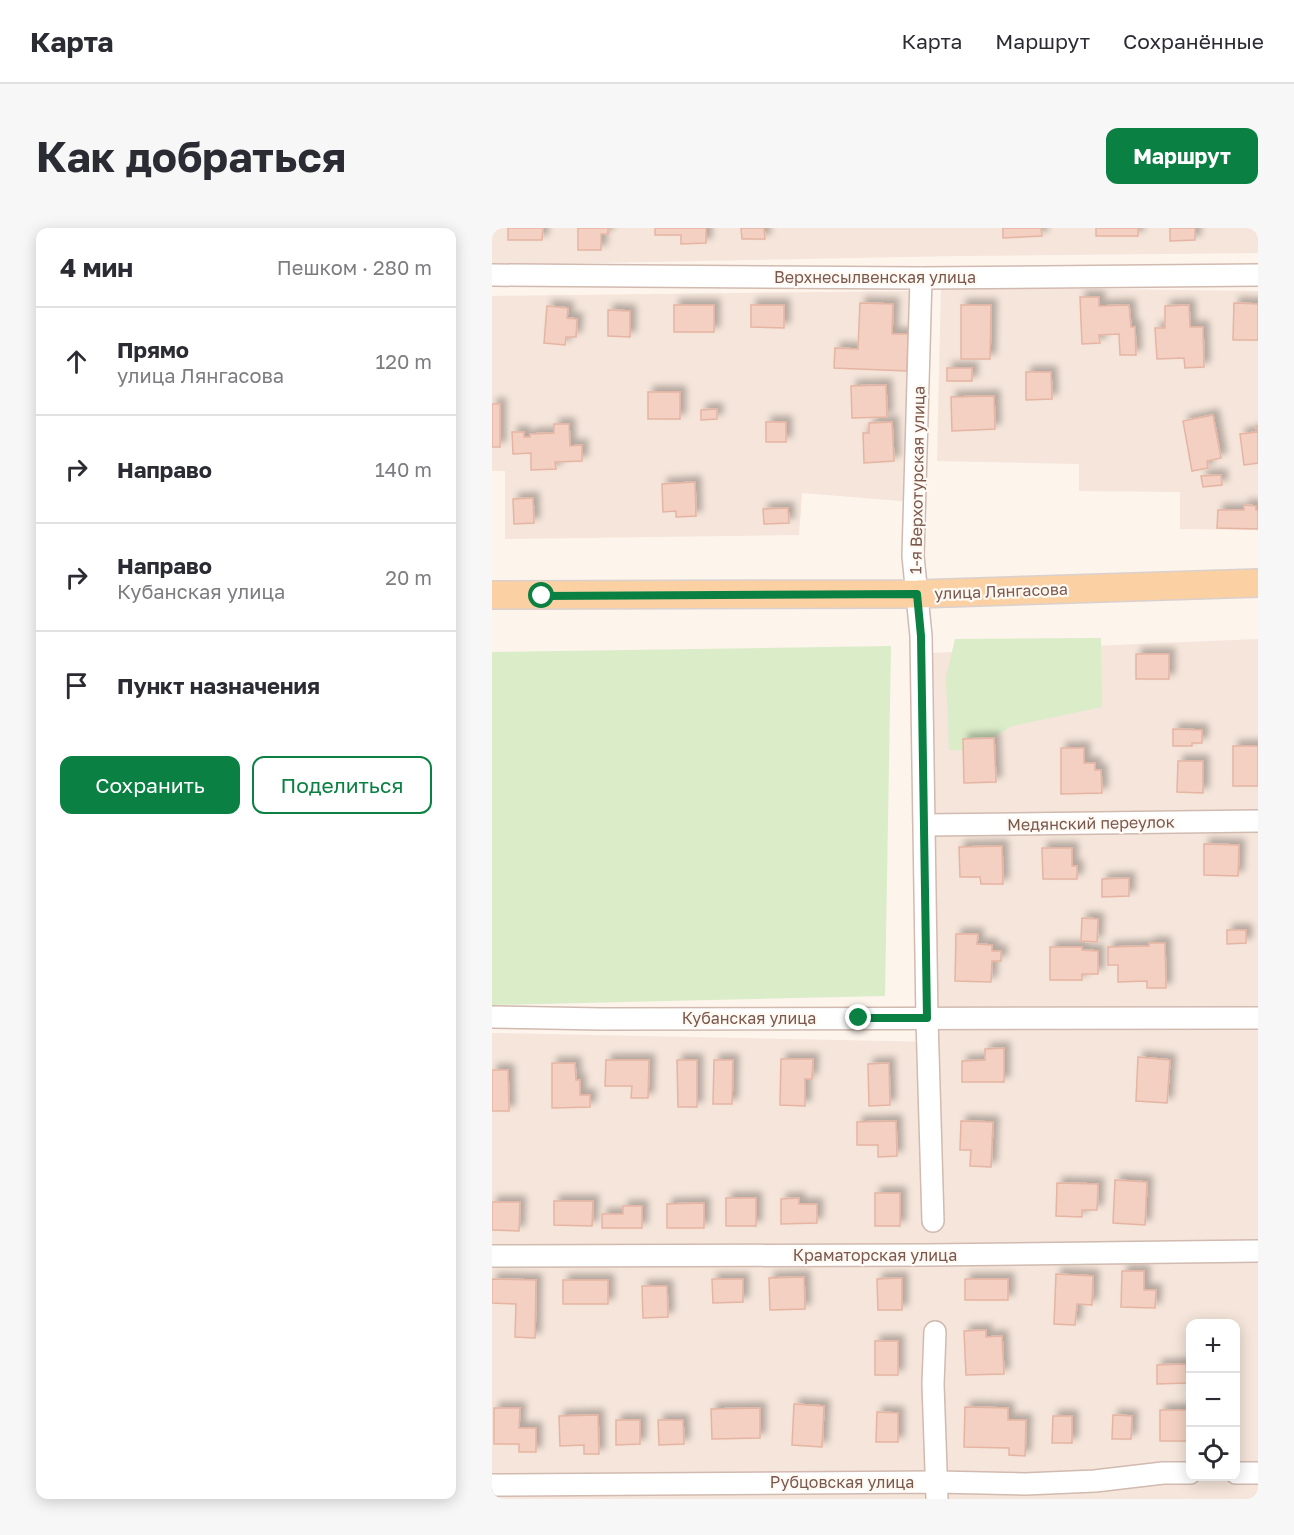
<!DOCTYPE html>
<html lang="ru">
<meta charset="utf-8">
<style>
body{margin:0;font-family:"Golos Text",sans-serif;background:#f7f7f7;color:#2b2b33}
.controls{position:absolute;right:18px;bottom:18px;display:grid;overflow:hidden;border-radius:12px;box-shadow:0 3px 15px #0003}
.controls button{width:54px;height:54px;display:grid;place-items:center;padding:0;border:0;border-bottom:2px solid #e1e1e2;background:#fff;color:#2b2b33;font:30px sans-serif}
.stop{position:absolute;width:18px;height:18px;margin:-14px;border:4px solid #0b8043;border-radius:50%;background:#fff}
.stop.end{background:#0b8043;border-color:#fff;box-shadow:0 2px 6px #0008}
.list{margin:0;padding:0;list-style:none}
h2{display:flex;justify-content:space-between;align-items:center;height:78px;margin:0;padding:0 24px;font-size:26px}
h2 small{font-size:20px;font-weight:400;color:#7c7c81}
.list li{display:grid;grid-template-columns:39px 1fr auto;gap:18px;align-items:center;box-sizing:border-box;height:108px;padding:0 24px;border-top:2px solid #e1e1e2}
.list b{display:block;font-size:22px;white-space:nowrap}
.list p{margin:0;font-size:20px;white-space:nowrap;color:#7c7c81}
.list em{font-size:20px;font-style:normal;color:#7c7c81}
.actions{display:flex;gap:12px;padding:18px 24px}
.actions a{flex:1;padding:14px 0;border:2px solid #0b8043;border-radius:12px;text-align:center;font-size:21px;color:#0b8043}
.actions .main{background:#0b8043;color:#fff}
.icon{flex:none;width:33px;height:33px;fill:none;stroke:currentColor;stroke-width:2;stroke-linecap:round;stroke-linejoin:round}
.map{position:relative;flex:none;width:766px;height:1271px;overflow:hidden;border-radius:12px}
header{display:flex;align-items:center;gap:36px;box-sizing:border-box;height:84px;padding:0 30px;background:#fff;border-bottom:2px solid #e1e1e2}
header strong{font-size:28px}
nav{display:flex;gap:33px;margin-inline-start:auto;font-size:21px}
.intro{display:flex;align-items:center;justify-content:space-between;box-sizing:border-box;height:144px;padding:0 36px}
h1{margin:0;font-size:42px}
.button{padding:15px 27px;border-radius:12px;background:#0b8043;color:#fff;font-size:21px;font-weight:700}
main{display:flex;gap:36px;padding:0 36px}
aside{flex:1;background:#fff;border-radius:12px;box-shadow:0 3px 15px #0003}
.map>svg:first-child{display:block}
.residential{fill:#f5e5da;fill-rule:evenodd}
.green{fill:#dbecc9}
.building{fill:#f3d0c2;stroke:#e6b4a2;stroke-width:1.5;filter:url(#shadow)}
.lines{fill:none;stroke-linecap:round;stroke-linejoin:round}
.minor-casing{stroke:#d1bab0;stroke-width:24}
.major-casing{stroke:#dad0cd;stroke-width:30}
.minor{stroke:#fff;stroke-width:21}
.major{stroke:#fbd1a4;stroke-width:27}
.route{stroke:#0b8043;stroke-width:8}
.labels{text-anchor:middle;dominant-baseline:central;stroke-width:4.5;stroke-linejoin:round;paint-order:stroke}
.street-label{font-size:16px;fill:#7a584d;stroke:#fff9f3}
</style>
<header>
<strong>Карта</strong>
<nav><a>Карта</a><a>Маршрут</a><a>Сохранённые</a></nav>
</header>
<div class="intro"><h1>Как добраться</h1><a class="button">Маршрут</a></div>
<main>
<aside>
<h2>4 мин<small>Пешком · 280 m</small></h2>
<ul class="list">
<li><svg class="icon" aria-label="ahead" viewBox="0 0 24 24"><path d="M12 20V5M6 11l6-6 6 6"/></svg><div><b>Прямо</b><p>улица Лянгасова</p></div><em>120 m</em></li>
<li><svg class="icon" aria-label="right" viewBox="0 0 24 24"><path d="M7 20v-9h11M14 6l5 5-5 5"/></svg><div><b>Направо</b></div><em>140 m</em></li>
<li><svg class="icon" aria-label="right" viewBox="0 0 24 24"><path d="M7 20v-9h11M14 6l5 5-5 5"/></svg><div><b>Направо</b><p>Кубанская улица</p></div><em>20 m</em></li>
<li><svg class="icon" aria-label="arrive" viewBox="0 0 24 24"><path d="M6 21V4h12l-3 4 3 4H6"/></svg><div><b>Пункт назначения</b></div></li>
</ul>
<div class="actions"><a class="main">Сохранить</a><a>Поделиться</a></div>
</aside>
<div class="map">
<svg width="766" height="1271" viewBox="0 0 766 1271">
<defs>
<filter id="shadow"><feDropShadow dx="5.5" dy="-5.5" stdDeviation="3" flood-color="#0004"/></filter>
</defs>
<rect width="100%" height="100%" fill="#fdf4ec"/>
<g class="residential">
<path d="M0,0H766V25L464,28L0,37Z"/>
<path d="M449,59L766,63V302L688,301V264L587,263V236L445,233Z"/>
<path d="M422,63L421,274L310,265L307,307L13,311V243H0V68Z"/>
<path d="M766,411V1271H0V805L446,814L439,425ZM698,1096H744V1248H698Z"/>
</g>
<g class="green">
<path d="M609,410L610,479L520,498L480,523L457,522L454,449L463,411Z"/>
<path d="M399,418L393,768L0,777V424Z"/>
</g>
<g class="building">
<path d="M16,0H51L50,12H16Z"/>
<path d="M86,0H116V6H109V22H86Z"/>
<path d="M163,0H214V15L189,16V7H163Z"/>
<path d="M249,0H272L273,11H250Z"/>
<path d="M511,0H549L550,8L511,10Z"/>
<rect x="604" y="0" width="42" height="8"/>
<path d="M678,0H703V12L678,13Z"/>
<path d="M588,69H607V78L637,77L639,99H643L644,127H628L627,106L607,107L608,115L590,116Z"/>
<path d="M368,75L401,76L400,106H416L415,143L342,140L343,120L366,121Z"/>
<path d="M742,75L766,76V112H741Z"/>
<rect x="182" y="77" width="40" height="27"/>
<path d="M259,77H292V100L259,99Z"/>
<path d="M469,77H499L498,131H469Z"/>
<path d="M697,77L698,99H711L712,139L693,140L692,130L665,131L663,100H673V78Z"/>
<path d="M55,78L76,80L75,90L85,91L84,109H74L73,117L52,115Z"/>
<path d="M116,82L138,83V109L116,108Z"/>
<rect x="455" y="140" width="25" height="13"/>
<path d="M534,144H559L560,171L534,172Z"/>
<path d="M394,157L395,189L360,190L359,158Z"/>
<rect x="156" y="164" width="32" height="27"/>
<path d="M502,168L503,201L460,203L459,169Z"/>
<rect x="0" y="176" width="8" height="43"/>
<path d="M225,181V191L209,192V182Z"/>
<path d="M721,187L729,230L715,233L716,240L700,243L691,193Z"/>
<rect x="274" y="194" width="20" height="20"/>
<path d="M400,194L402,233L372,235L371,205H377V195Z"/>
<path d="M62,196H77L78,218L90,217V233L63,234L64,241L39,242V225L21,226L20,204H32V209H38V206L62,205Z"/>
<path d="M764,198H766V235L752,237L748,206L765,204Z"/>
<path d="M729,247L730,257L711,259L709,248Z"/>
<path d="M203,254L204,288L184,289V283L171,284L170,256Z"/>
<path d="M41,270L42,295L22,296L21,271Z"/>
<path d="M752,277L764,278V282H766V301L725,300L726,282H752Z"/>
<path d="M296,280L297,295L272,296L271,281Z"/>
<rect x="644" y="426" width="33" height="25"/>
<path d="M681,501L710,502V515H700V518H681Z"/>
<path d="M502,510L504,554L472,555L471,511Z"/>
<rect x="741" y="518" width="25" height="40"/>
<path d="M569,520H592V535H603V542H609L610,565L569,566Z"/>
<path d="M686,533H711V565L685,564Z"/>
<path d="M712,616L747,617L746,648L712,647Z"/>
<path d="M510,618L511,656H489L488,649H468L467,619Z"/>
<path d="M550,620H580V638H585V651H551Z"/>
<path d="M637,650V668L610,669V651Z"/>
<path d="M590,690L606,691L605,714L589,713Z"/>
<path d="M735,702H754V715L735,716Z"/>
<path d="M464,706H486L485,716L500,717V723H509V733H500L499,754L463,753Z"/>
<path d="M657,715H673L674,760H655V753L626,754V737H616V719L657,718Z"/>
<path d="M558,719H590V722L606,723V746H590V752H558Z"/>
<path d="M512,820V854H470V833L493,832V821Z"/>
<path d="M646,829L678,832L675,875L644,873Z"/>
<path d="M289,831H321L320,851H313V878L288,877Z"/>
<path d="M114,832H157L156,870H139L140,858H113Z"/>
<path d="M185,832H205V879H186Z"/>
<path d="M222,832H241L240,876H221Z"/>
<path d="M60,835H83L84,852H88V867H98V879L60,880Z"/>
<path d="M397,835L398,877L377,878L376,836Z"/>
<path d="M0,842H16L17,883H0Z"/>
<path d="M404,893L405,928L386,929V917H365V894Z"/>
<path d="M469,893L501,894L499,939L478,938L479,922H468Z"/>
<path d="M623,952L655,954L653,997L621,995Z"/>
<path d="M565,955L606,956L605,982H590V989L564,988Z"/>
<rect x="383" y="965" width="25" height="33"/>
<rect x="234" y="970" width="30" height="28"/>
<path d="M307,970V976H325V995L289,996V971Z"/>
<path d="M62,973H101L100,998L62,997Z"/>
<path d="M0,974H28L27,1003L0,1002Z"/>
<path d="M212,975V1000H175V976Z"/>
<path d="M131,978H150V1000H110V986H131Z"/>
<path d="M630,1043H652V1062H664L663,1080L629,1079Z"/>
<path d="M564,1046L601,1048L600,1077L585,1076L583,1097L562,1096Z"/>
<path d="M312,1049L313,1081L278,1082L277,1050Z"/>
<path d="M410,1050V1082H386L385,1051Z"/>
<path d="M0,1051L44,1052L43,1110L23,1109L24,1076L0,1075Z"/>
<path d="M220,1051H251V1074L221,1075Z"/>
<rect x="473" y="1051" width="43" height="21"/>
<rect x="71" y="1052" width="45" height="24"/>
<path d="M150,1058H175L176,1089L151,1090Z"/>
<path d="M494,1102V1109L510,1108L512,1146L474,1147L472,1103Z"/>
<rect x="383" y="1113" width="23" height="34"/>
<path d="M694,1136L695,1155L665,1156V1137Z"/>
<path d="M302,1176L332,1178L330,1219L300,1217Z"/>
<path d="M473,1179L516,1180V1192H534L533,1228L517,1227V1220L472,1219Z"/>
<path d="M2,1180H28L27,1200H44V1224H27V1216H2Z"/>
<path d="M268,1180V1210L220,1211L219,1181Z"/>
<path d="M668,1182H698L697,1213H668Z"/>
<path d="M385,1184L406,1185V1214H384Z"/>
<path d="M106,1187L107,1226H92V1217L68,1218L67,1188Z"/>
<path d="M621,1187L640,1188L639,1211H620Z"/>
<path d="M561,1188H580V1215H560Z"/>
<path d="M124,1192H148V1216L124,1217Z"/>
<path d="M166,1192H191L192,1216L167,1217Z"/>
</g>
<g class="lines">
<g class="minor-casing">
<g id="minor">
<path d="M0,47L429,50L766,47"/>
<path d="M429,50L421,328L429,408L435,791L441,993"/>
<path d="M433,597L766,593"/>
<path d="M0,789L109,791L766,790"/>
<path d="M0,1028L435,1027L766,1023"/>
<path d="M443,1104L441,1156L445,1271"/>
<path d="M744,1245H766"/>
<path d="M0,1257L445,1254L533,1256L603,1253L671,1245H698"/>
</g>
</g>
<g class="major-casing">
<path id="major" d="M0,367L425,366L766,355"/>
</g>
<use href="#minor" class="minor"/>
<use href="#major" class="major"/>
</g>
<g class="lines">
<path class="route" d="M50,368L425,366L429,408L435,790H367"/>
</g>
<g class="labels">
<g class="street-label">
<text x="383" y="49">Верхнесылвенская улица</text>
<text transform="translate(425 252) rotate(-89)">1-я Верхотурская улица</text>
<text transform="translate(509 363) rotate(-2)">улица Лянгасова</text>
<text transform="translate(599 595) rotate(-1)">Медянский переулок</text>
<text x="257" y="790">Кубанская улица</text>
<text x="383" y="1027">Краматорская улица</text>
<text x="350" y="1254">Рубцовская улица</text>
</g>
</g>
</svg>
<div class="controls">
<button>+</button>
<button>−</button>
<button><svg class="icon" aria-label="locate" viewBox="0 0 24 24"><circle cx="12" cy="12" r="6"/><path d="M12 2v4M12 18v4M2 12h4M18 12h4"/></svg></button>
</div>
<div class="stop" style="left:50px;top:368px"></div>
<div class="stop end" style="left:367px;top:790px"></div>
</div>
</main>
